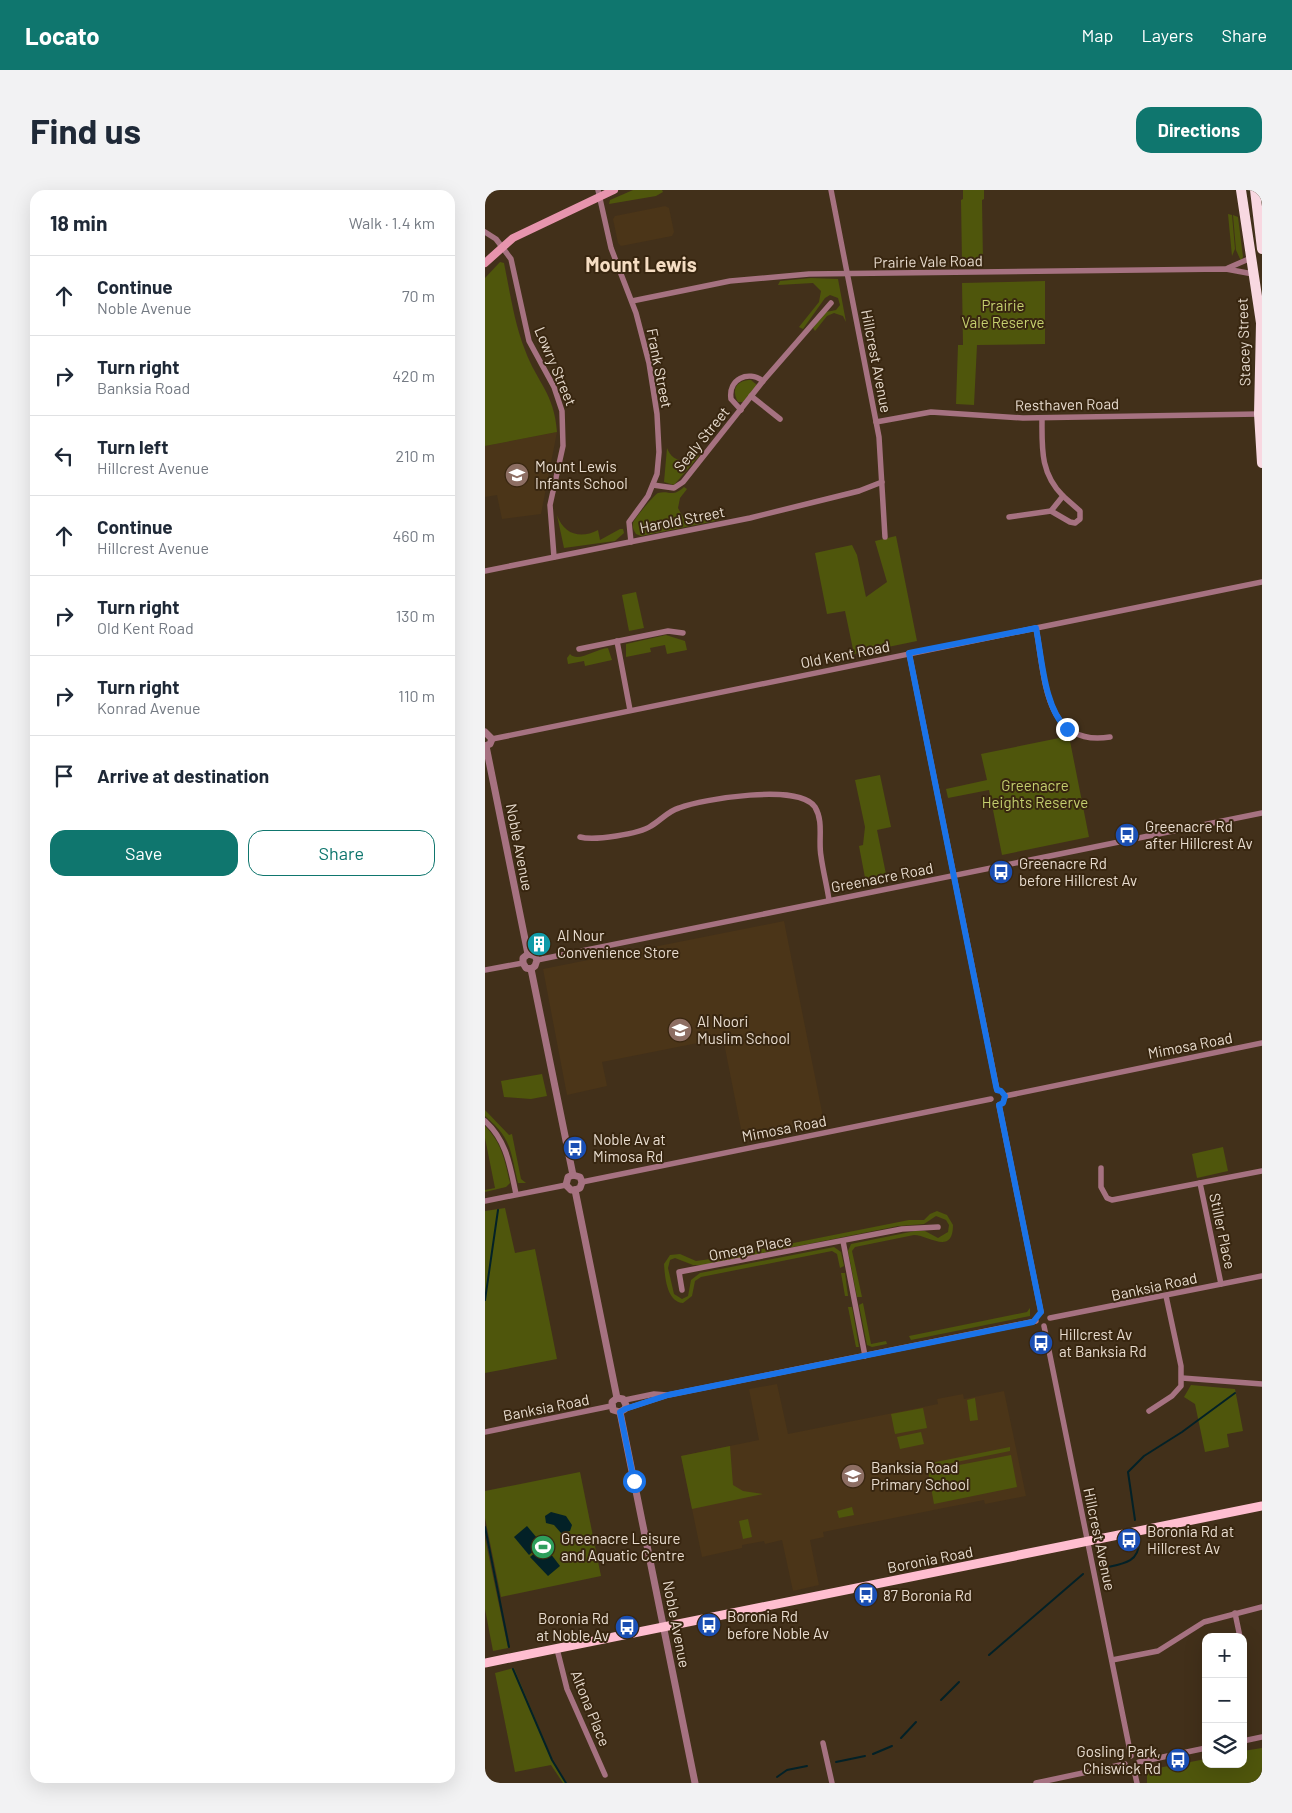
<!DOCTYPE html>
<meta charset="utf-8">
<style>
body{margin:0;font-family:Barlow,sans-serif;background:#f2f2f3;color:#1f2937}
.controls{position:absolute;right:15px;bottom:15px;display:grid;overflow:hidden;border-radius:10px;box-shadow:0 5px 20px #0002}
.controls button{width:45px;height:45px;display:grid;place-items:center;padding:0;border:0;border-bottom:1px solid #e0e1e3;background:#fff;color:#1f2937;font:25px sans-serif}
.stop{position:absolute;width:15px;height:15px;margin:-11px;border:4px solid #1a73e8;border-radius:50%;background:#fff}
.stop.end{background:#1a73e8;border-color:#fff;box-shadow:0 1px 5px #0008}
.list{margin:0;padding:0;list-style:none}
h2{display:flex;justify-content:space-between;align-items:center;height:65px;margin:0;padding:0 20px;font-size:21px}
h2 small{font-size:16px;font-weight:400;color:#747a83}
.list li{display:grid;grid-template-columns:32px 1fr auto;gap:15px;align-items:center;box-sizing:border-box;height:80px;padding:0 20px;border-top:1px solid #e0e1e3}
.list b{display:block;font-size:19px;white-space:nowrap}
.list p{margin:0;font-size:16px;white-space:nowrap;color:#747a83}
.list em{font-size:16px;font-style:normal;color:#747a83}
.actions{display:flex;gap:10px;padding:15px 20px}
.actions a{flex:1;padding:11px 0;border:1px solid #0f766e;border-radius:15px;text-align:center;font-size:18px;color:#0f766e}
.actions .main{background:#0f766e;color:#fff}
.icon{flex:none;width:28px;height:28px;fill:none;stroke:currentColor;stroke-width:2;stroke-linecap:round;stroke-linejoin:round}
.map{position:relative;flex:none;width:777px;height:1593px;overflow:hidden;border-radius:15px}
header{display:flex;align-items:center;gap:30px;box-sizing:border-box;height:70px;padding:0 25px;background:#0f766e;color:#fff}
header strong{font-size:24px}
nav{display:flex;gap:28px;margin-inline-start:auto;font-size:18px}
.intro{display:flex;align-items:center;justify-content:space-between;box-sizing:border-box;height:120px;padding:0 30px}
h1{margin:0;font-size:35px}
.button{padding:12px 22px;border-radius:15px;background:#0f766e;color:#fff;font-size:18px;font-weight:700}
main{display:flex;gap:30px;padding:0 30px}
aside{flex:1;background:#fff;border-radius:15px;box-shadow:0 5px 20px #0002}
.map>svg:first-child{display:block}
.built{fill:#4b3518}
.green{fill:#4f560c}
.water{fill:#032127}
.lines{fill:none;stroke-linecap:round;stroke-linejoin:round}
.stream{stroke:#032127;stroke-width:2}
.minor{stroke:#a67281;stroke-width:5.5}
.tertiary{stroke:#a67281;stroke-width:7}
.secondary{stroke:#e794ad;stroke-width:8}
.primary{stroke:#ffbed0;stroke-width:9}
.trunk{stroke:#f8d8e1;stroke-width:10}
.route{stroke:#1a73e8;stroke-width:6}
.labels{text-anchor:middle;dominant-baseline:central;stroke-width:4;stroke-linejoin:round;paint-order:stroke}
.street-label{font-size:15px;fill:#e8dccf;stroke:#382610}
.park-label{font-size:15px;fill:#c4cf6e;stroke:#382610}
.poi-label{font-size:15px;fill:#e8dccf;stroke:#382610;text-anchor:start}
.district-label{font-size:20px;font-weight:bold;fill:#f5ddc3;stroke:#382610}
</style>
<header>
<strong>Locato</strong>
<nav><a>Map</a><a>Layers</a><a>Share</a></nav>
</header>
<div class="intro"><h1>Find us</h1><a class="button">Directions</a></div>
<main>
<aside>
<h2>18 min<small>Walk · 1.4 km</small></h2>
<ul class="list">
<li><svg class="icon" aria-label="ahead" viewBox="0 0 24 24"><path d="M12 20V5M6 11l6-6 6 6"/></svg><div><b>Continue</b><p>Noble Avenue</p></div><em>70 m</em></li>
<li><svg class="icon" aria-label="right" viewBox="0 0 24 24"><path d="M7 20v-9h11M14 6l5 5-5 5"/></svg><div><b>Turn right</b><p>Banksia Road</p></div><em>420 m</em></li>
<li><svg class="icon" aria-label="left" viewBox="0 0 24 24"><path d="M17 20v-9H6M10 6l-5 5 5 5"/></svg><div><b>Turn left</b><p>Hillcrest Avenue</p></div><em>210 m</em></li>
<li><svg class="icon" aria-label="ahead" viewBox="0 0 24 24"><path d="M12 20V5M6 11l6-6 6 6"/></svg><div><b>Continue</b><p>Hillcrest Avenue</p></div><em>460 m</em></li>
<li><svg class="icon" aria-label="right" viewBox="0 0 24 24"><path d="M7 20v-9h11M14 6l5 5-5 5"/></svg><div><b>Turn right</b><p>Old Kent Road</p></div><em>130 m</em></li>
<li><svg class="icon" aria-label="right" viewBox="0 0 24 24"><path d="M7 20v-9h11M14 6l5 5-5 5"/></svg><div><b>Turn right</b><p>Konrad Avenue</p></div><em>110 m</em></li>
<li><svg class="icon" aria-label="arrive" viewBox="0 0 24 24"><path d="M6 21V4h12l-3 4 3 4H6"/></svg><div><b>Arrive at destination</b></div></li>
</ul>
<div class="actions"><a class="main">Save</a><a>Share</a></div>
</aside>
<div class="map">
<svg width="777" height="1593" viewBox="0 0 777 1593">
<rect width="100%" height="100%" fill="#42301a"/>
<g class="built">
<path d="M180,16L184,18L189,42L187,46L136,56L133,53L128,29L130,26Z"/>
<path d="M72,242L56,324L17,329L12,305L0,307V256Z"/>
<path d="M299,731L339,932L258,949L238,848L117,872L122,896L82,905L58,779Z"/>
<path d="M292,1194L303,1244L453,1214L452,1209L478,1204L479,1209L519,1201L541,1306L500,1314L499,1310L338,1342L339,1347L325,1350L334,1395L308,1401L297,1350L280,1354L279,1351L257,1355V1358L217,1367L196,1266L274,1250L264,1199Z"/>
</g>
<g class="green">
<path d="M148,0H177L178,2L171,6L124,14L125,10Z"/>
<path d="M478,0H499V9L497,10L498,72H477L476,10L478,9Z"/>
<path d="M743,24L747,25L750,59L747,66Z"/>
<path d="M748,25L753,27L758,67L756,71L751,60Z"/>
<path d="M15,72L19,73C25,102 29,132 40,160C52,193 69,202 72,242L0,256V88Z"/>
<path d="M326,88L353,89L361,132L358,126L349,123L342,126L330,141L328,138L341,122L351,120L355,115L353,108L345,105L340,108L318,139L314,137L334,112L336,101L328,93L293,95L295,91Z"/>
<path d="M560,91V154L492,155L489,215L471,214L473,155H478L477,93Z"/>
<path d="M266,190L272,195L258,212H253C246,200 251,190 266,190Z"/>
<path d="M182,258C187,272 201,274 211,264L214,266L189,295L179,292Z"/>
<path d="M199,297L202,299L195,308L193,318L199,329L212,331L234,327L235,330L156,346L151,344C149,341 147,337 148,333C149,329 170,304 173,303C185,300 187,308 199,297Z"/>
<path d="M72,325C79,345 96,349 113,340L115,350L135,339H138L139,343L130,351L79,358Z"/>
<path d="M411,346L432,451L369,464L360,421L342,424L330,363L367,355L372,365L381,407L402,392L390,351Z"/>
<path d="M151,402L159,438L144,441L137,405Z"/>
<path d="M181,445L200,451L202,460L182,464L180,455L165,458L166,462L141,467V454Z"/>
<path d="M123,458L127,470L100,476L99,471L83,474L82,468L85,464C93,473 110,459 123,458Z"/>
<path d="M584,546L604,647L517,665L504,600L463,608L461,599L502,590L496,564Z"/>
<path d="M395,585L406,637L392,640L402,689L381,693L374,656L378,655L380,637L370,590Z"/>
<path d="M57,884L62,906L46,909L19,907L16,891Z"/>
<path d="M0,920L24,945L27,944L36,989L41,993H33C25,960 27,949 0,926Z"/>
<path d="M0,936C17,953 20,971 25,993L21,997L0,1002V1000L10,998L0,948Z"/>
<path d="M738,957L743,981L712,988L707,964Z"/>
<path d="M20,1018L30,1063L50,1059L72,1169L0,1183V1021Z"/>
<path d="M452,1021L462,1025L468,1035C468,1066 443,1045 429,1045L370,1057L367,1061L377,1107H372L363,1061L366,1054L430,1041H440L453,1048L463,1042L464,1035L461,1030L451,1026L439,1034L413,1036L219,1075H208L190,1068L185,1070L183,1078L189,1104L197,1109L203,1106L206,1090L215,1083L349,1057L356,1062L359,1076L355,1078L352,1064L347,1061L216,1087L210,1091L207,1106L198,1113C182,1112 180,1088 179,1074L185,1065L195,1064L211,1071L233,1068L424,1030H439L445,1024Z"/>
<path d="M356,1083H360L363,1106H360Z"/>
<path d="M378,1113L386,1154L401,1151L402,1154L387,1157L382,1155L374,1115Z"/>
<path d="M363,1117H367L374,1157H371Z"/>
<path d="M545,1118V1126L426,1150L424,1146L542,1122Z"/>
<path d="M706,1195L750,1199L758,1241L742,1244L744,1257L720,1262L710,1214L699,1207Z"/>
<path d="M490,1208L493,1230L485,1231L482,1210Z"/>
<path d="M438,1218L442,1238L410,1244L406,1224Z"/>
<path d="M436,1242L439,1254L415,1259L412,1247Z"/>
<path d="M245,1256L248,1295L258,1301L278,1304L207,1319L196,1266Z"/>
<path d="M525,1257V1261L447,1277L446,1273Z"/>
<path d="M526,1265L532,1297L449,1314L443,1281Z"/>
<path d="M95,1282L116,1386L16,1407L0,1328V1301Z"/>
<path d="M367,1317L369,1325L354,1328L352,1321Z"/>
<path d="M263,1329L267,1347L258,1349L254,1331Z"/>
<path d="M0,1348L23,1458L8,1461L0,1419Z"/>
<path d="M29,1478L69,1573L82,1593H78L66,1575L30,1582L10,1483Z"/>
<path d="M777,1558V1593H662V1580L721,1569V1574H758V1561Z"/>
</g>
<g class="water">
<path d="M66,1322L81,1326L87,1335L85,1341L76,1343L69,1335L61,1333L60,1326Z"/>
<path d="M42,1336L57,1354L44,1365L29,1347Z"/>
<path d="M59,1355L75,1376L63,1386L45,1367Z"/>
</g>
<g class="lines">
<g class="stream">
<path d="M0,1110L13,1020"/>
<path d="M650,1330L643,1282L659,1266L697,1242L750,1203"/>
<path d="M0,1337L24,1457"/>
<path d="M618,1378C635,1374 654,1374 654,1352"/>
<path d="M504,1465L598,1384"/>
<path d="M28,1479L67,1570L81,1593"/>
<path d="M456,1510L474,1492"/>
<path d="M416,1548L431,1532"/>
<path d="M388,1564L407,1556"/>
<path d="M351,1572L380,1566"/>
<path d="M292,1587L302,1580L322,1576"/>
</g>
<g class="minor">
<path d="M113,0L126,58L151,123L164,173L172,224L174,262L172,284L163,306L144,332L146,352"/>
<path d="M346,0L394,247L400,347"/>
<path d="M0,42L11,49L26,69L44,151L69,197L77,221L78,256L65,315L69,367"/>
<path d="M743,78L766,68"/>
<path d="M147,111L245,91L324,84L741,79L768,84"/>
<path d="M266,206L295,229"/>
<path d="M256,220L246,209C243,189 263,180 278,191"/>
<path d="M391,232L446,222L538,228L774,224"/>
<path d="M168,295L189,298L198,292L278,191L346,113"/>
<path d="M566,321L585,332L590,333L595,329V321L578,306"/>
<path d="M524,327L566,321L578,306C555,283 557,258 557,228"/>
<path d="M0,381L265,328L374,301L397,292"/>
<path d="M551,438C560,485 558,558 625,547"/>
<path d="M132,451L145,520"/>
<path d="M94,459L183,441L198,443"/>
<path d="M424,463L512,900"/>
<path d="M7,549L777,392"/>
<path d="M95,647C109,651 154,644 166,636C175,631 183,621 194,618C218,609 314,593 330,617C339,632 333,650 336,666C338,681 342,696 344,710"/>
<path d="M52,770L777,623"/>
<path d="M0,780L38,773"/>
<path d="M520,906L777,853"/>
<path d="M514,915L556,1122"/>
<path d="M0,931C22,951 25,976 31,1004"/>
<path d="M616,978V997L622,1008L627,1010L777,981"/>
<path d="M97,992L506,909"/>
<path d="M715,993L736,1094"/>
<path d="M0,1011L81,995"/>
<path d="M358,1051L380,1166"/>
<path d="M197,1100L194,1082L417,1039L453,1037"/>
<path d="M565,1128L777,1086"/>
<path d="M559,1136L646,1566"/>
<path d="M697,1188L777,1194"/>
<path d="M140,1210L169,1204L182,1205"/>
<path d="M140,1219L183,1205L551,1131"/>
<path d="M664,1221L687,1206L696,1196V1176L681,1106"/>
<path d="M0,1242L126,1216"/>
<path d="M750,1423L755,1447"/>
<path d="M72,1459L82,1499L120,1585"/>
<path d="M758,1465V1475"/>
<path d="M627,1470L673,1461L719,1432L777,1417"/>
<path d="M758,1551L777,1547"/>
<path d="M338,1553L347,1593"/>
<path d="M654,1572L721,1558"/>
<path d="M649,1580L652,1593"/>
<path d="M551,1593L640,1574"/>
</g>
<g class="tertiary">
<path d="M0,542L7,549L5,554L0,556"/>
<path d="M1,556L43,764"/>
<path d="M43,764L50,766L52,770L50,776L46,779"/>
<path d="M43,764L38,768V773L41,778L46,779"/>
<path d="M46,779L88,985"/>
<path d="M88,985L83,987L81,995L86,1000H90"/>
<path d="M88,985L95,987L97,992L95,998L90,1000"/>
<path d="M90,1000L132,1208"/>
<path d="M132,1208L138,1209L141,1215L140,1219L135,1222"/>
<path d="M132,1208L127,1212L128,1220L135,1222"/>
<path d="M135,1222L210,1593"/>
</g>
<path class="secondary" d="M0,73L28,48L129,0"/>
<path class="primary" d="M0,1473L777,1316"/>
<g class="trunk">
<path d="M756,0L776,133L774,224L777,273"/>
<path d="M770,0L777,59"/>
</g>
</g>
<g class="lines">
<path class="route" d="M149,1291L135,1222L140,1219L183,1205L548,1132L556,1122L514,915L518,913L520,906L516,901L512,900L511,896L424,463L551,438C557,468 559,518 582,539"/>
</g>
<defs>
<g id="school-disc" transform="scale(1.25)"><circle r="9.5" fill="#8d6e63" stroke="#382610"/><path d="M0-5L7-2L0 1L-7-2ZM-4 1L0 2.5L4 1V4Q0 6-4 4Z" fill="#fff"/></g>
<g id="bus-disc" transform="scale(1.25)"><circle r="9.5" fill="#1a4fb4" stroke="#382610"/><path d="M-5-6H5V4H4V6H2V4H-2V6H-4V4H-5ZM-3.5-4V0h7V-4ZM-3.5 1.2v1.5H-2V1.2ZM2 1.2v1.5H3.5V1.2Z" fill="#fff"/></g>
<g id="building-disc" transform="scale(1.25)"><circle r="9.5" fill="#0f9aa8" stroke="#382610"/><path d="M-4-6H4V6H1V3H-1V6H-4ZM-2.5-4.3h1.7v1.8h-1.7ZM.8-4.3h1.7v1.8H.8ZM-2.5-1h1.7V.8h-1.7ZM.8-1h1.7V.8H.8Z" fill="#fff"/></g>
<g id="stadium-disc" transform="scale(1.25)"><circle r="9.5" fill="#2e9e5b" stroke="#382610"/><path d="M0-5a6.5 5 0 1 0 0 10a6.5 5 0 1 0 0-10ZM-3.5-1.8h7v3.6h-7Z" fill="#fff"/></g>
</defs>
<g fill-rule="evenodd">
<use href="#school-disc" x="32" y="285"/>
<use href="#bus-disc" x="642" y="645"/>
<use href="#bus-disc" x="516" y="682"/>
<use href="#building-disc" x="54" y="754"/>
<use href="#school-disc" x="195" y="840"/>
<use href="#bus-disc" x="90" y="958"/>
<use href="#bus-disc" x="556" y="1153"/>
<use href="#school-disc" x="368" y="1286"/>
<use href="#bus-disc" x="644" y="1350"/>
<use href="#stadium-disc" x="58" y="1357"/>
<use href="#bus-disc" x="381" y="1405"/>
<use href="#bus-disc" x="224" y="1435"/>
<use href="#bus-disc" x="142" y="1437"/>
<use href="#bus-disc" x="693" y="1570"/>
</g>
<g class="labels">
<g class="street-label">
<text transform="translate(443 71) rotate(-1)">Prairie Vale Road</text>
<text transform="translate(758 152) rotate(-92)">Stacey Street</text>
<text transform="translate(392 171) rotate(79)">Hillcrest Avenue</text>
<text transform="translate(71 176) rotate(67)">Lowry Street</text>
<text transform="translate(175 178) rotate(79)">Frank Street</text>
<text transform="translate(582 214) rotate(-1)">Resthaven Road</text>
<text transform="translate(216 249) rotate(-51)">Sealy Street</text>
<text transform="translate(197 329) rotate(-11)">Harold Street</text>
<text transform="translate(360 464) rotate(-11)">Old Kent Road</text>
<text transform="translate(35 657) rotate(79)">Noble Avenue</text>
<text transform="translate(397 687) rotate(-11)">Greenacre Road</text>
<text transform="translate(705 855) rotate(-11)">Mimosa Road</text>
<text transform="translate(299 938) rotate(-11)">Mimosa Road</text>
<text transform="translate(738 1041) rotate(78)">Stiller Place</text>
<text transform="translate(265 1057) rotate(-11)">Omega Place</text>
<text transform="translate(669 1096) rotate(-12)">Banksia Road</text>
<text transform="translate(61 1217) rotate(-11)">Banksia Road</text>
<text transform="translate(615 1349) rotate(78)">Hillcrest Avenue</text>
<text transform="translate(445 1369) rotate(-11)">Boronia Road</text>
<text transform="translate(192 1434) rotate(79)">Noble Avenue</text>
<text transform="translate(106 1518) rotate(68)">Altona Place</text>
</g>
<g class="park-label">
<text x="518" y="115">Prairie<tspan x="518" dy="17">Vale Reserve</tspan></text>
<text x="550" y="595">Greenacre<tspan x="550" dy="17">Heights Reserve</tspan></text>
</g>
<g class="poi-label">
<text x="50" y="276">Mount Lewis<tspan x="50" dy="17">Infants School</tspan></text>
<text x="660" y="636">Greenacre Rd<tspan x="660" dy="17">after Hillcrest Av</tspan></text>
<text x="534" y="673">Greenacre Rd<tspan x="534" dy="17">before Hillcrest Av</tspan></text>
<text x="72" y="745">Al Nour<tspan x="72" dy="17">Convenience Store</tspan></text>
<text x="212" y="831">Al Noori<tspan x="212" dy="17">Muslim School</tspan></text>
<text x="108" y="949">Noble Av at<tspan x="108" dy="17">Mimosa Rd</tspan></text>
<text x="574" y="1144">Hillcrest Av<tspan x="574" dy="17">at Banksia Rd</tspan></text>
<text x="386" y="1277">Banksia Road<tspan x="386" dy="17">Primary School</tspan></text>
<text x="662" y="1341">Boronia Rd at<tspan x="662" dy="17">Hillcrest Av</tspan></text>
<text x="76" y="1348">Greenacre Leisure<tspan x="76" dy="17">and Aquatic Centre</tspan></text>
<text x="398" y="1405">87 Boronia Rd</text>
<text x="242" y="1426">Boronia Rd<tspan x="242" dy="17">before Noble Av</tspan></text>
<text x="124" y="1428" text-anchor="end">Boronia Rd<tspan x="124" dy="17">at Noble Av</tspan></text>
<text x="676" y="1561" text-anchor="end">Gosling Park,<tspan x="676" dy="17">Chiswick Rd</tspan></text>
</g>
<g class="district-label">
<text x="156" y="74">Mount Lewis</text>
</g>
</g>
</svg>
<div class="controls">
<button>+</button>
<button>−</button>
<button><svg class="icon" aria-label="layers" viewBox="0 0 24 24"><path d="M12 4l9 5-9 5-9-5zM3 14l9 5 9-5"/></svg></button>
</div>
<div class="stop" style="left:149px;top:1291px"></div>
<div class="stop end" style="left:582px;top:539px"></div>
</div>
</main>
